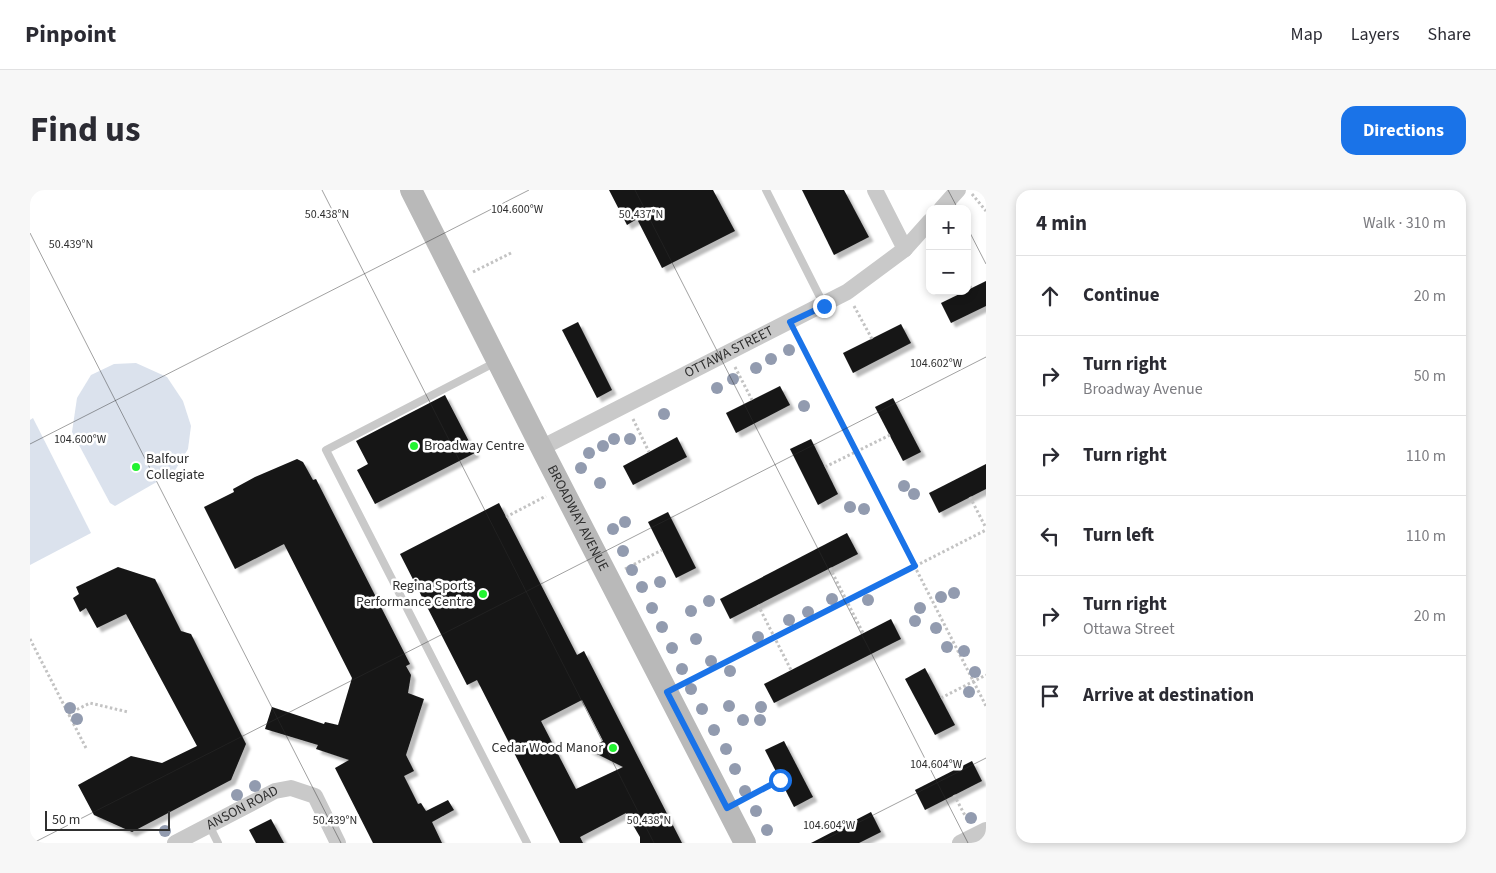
<!DOCTYPE html>
<meta charset="utf-8">
<style>
body{margin:0;font-family:"Source Sans 3",sans-serif;background:#f7f7f7;color:#2b2b33}
.controls{position:absolute;right:15px;top:15px;display:grid;overflow:hidden;border-radius:10px;box-shadow:0 2px 8px #0003}
.controls button{width:45px;height:45px;display:grid;place-items:center;padding:0;border:0;border-bottom:1px solid #e1e1e2;background:#fff;color:#2b2b33;font:25px sans-serif}
.scale{position:absolute;left:15px;bottom:12px;width:125px;box-sizing:border-box;padding-left:5px;border:2px solid #2f2f2f;border-top:0;font-size:14px;line-height:18px;white-space:nowrap;color:#2f2f2f;-webkit-text-stroke:4px #fff;paint-order:stroke}
.stop{position:absolute;width:15px;height:15px;margin:-11px;border:4px solid #1a73e8;border-radius:50%;background:#fff}
.stop.end{background:#1a73e8;border-color:#fff;box-shadow:0 1px 5px #0008}
.list{margin:0;padding:0;list-style:none}
h2{display:flex;justify-content:space-between;align-items:center;height:65px;margin:0;padding:0 20px;font-size:21px}
h2 small{font-size:16px;font-weight:400;color:#7c7c81}
.list li{display:grid;grid-template-columns:32px 1fr auto;gap:15px;align-items:center;box-sizing:border-box;height:80px;padding:0 20px;border-top:1px solid #e1e1e2}
.list b{display:block;font-size:19px;white-space:nowrap}
.list p{margin:0;font-size:16px;white-space:nowrap;color:#7c7c81}
.list em{font-size:16px;font-style:normal;color:#7c7c81}
.icon{flex:none;width:28px;height:28px;fill:none;stroke:currentColor;stroke-width:2;stroke-linecap:round;stroke-linejoin:round}
.map{position:relative;flex:none;width:956px;height:653px;overflow:hidden;border-radius:15px}
header{display:flex;align-items:center;gap:30px;box-sizing:border-box;height:70px;padding:0 25px;background:#fff;border-bottom:1px solid #e1e1e2}
header strong{font-size:24px}
nav{display:flex;gap:28px;margin-inline-start:auto;font-size:18px}
.intro{display:flex;align-items:center;justify-content:space-between;box-sizing:border-box;height:120px;padding:0 30px}
h1{margin:0;font-size:35px}
.button{padding:12px 22px;border-radius:15px;background:#1a73e8;color:#fff;font-size:18px;font-weight:700}
main{display:flex;gap:30px;padding:0 30px}
aside{flex:1;background:#fff;border-radius:15px;box-shadow:0 2px 8px #0003}
.map>svg:first-child{display:block}
.green{fill:#dbe2ed}
.building{fill:#161616;fill-rule:evenodd;filter:url(#shadow)}
.lines{fill:none;stroke-linecap:round;stroke-linejoin:round}
.path{stroke:#c3c3c3;stroke-width:3;stroke-dasharray:2.5 2.5;stroke-linecap:butt}
.lane{stroke:#c9c9c9;stroke-width:8}
.street{stroke:#c9c9c9;stroke-width:16}
.secondary{stroke:#b9b9b9;stroke-width:22}
.tree{fill:#929baf}
.route{stroke:#1a73e8;stroke-width:6}
.ticks{fill:none;stroke:#2f2f2f;stroke-width:1;stroke-opacity:0.45}
.poi-dot{fill:#23f331;stroke:#fff;stroke-width:2}
.labels{text-anchor:middle;dominant-baseline:central;stroke-width:5;stroke-linejoin:round;paint-order:stroke}
.street-label{font-size:14px;fill:#2f2f2f;stroke:#fff}
.poi-label{font-size:14px;fill:#2f2f2f;stroke:#fff;text-anchor:start}
.ticks-label{font-size:12px;text-anchor:middle;fill:#2f2f2f;stroke:#fff;stroke-width:5;stroke-linejoin:round;paint-order:stroke}
</style>
<header>
<strong>Pinpoint</strong>
<nav><a>Map</a><a>Layers</a><a>Share</a></nav>
</header>
<div class="intro"><h1>Find us</h1><a class="button">Directions</a></div>
<main>
<div class="map">
<svg width="956" height="653" viewBox="0 0 956 653">
<defs>
<filter id="shadow"><feDropShadow dx="4.5" dy="4.5" stdDeviation="1" flood-color="#0004"/></filter>
</defs>
<rect width="100%" height="100%" fill="#fff"/>
<g class="green">
<path d="M106,173L137,187L153,211L161,236L158,259L144,282L85,316L80,313L42,242L47,208L61,185L84,174Z"/>
<path d="M3,228L61,343L0,375V230Z"/>
</g>
<g class="building">
<path d="M579,0H683L705,41L632,78L607,29L597,35Z"/>
<path d="M772,0H814L839,47L804,65Z"/>
<path d="M956,91V116L921,133L911,113Z"/>
<path d="M548,132L582,200L567,208L532,140Z"/>
<path d="M871,134L881,153L823,183L813,163Z"/>
<path d="M750,196L760,215L706,243L696,223Z"/>
<path d="M415,205L445,263L345,314L327,280L338,274L326,251Z"/>
<path d="M863,208L891,262L873,271L845,217Z"/>
<path d="M647,247L657,267L603,295L593,276Z"/>
<path d="M781,249L808,304L788,315L760,259Z"/>
<path d="M267,269L273,272L283,290L286,289L380,474L376,476L381,485L378,503L394,509L376,565L384,581L374,586L388,614L391,613L396,621L418,610L424,620L402,632L412,653H343L305,578L319,570L286,559L288,555L235,539L242,517L294,534L295,532L308,535L322,488L254,354L205,379L174,317L204,302L203,299L225,287Z"/>
<path d="M956,274V299L909,323L899,303Z"/>
<path d="M469,313L547,465L554,461L652,653H610V647L596,623L550,647L553,653H530L447,490L437,495L370,364ZM552,510L573,551L557,559L593,577L546,599L511,531Z"/>
<path d="M638,322L666,378L646,388L618,332Z"/>
<path d="M817,343L828,364L700,429L690,409Z"/>
<path d="M88,377L125,389L151,441L161,444L216,554L201,590L102,642L64,625L48,595L101,566L132,573L167,556L96,424L67,438L56,418L50,422L43,408L49,404L46,397Z"/>
<path d="M861,429L871,449L744,513L734,494Z"/>
<path d="M895,478L925,535L905,545L875,489Z"/>
<path d="M754,551L783,607L764,617L735,560Z"/>
<path d="M942,571L952,591L895,620L885,600Z"/>
<path d="M841,622L851,642L829,653H781Z"/>
<path d="M241,629L254,653H226L219,640Z"/>
</g>
<g class="lines">
<g class="path">
<path d="M942,4L956,21"/>
<path d="M443,82L483,62"/>
<path d="M937,92L941,98"/>
<path d="M824,116L842,149"/>
<path d="M766,144L956,516"/>
<path d="M705,177L722,210"/>
<path d="M603,229L619,262"/>
<path d="M795,277L860,245"/>
<path d="M940,307L956,338"/>
<path d="M476,327L516,306"/>
<path d="M800,378L833,443"/>
<path d="M595,379L632,360"/>
<path d="M728,415L761,480"/>
<path d="M0,449L56,558"/>
<path d="M654,494L956,340"/>
<path d="M911,508L956,485"/>
<path d="M38,524L60,513L98,522"/>
<path d="M924,605L938,631"/>
<path d="M713,609L750,590"/>
</g>
<g class="lane">
<path d="M736,0L794,115"/>
<path d="M466,172L296,260L497,653"/>
<path d="M179,635L188,653"/>
</g>
<g class="street">
<path d="M845,0L875,59"/>
<path d="M911,19L928,0"/>
<path id="s1" d="M511,258L817,102L875,59L900,31"/>
<path id="s2" d="M145,653L245,601L261,598L285,606L308,653"/>
<path d="M930,653L956,640"/>
</g>
<path class="secondary" id="s3" d="M381,0L515,265L715,653"/>
</g>
<g class="tree">
<circle cx="759" cy="160" r="6"/>
<circle cx="741" cy="169" r="6"/>
<circle cx="726" cy="178" r="6"/>
<circle cx="703" cy="189" r="6"/>
<circle cx="687" cy="198" r="6"/>
<circle cx="774" cy="216" r="6"/>
<circle cx="634" cy="224" r="6"/>
<circle cx="584" cy="249" r="6"/>
<circle cx="600" cy="249" r="6"/>
<circle cx="573" cy="256" r="6"/>
<circle cx="559" cy="263" r="6"/>
<circle cx="551" cy="278" r="6"/>
<circle cx="570" cy="293" r="6"/>
<circle cx="874" cy="296" r="6"/>
<circle cx="884" cy="304" r="6"/>
<circle cx="820" cy="317" r="6"/>
<circle cx="834" cy="319" r="6"/>
<circle cx="595" cy="332" r="6"/>
<circle cx="583" cy="339" r="6"/>
<circle cx="593" cy="361" r="6"/>
<circle cx="602" cy="380" r="6"/>
<circle cx="630" cy="392" r="6"/>
<circle cx="612" cy="397" r="6"/>
<circle cx="924" cy="403" r="6"/>
<circle cx="911" cy="407" r="6"/>
<circle cx="802" cy="409" r="6"/>
<circle cx="838" cy="410" r="6"/>
<circle cx="679" cy="411" r="6"/>
<circle cx="622" cy="418" r="6"/>
<circle cx="890" cy="418" r="6"/>
<circle cx="661" cy="421" r="6"/>
<circle cx="778" cy="422" r="6"/>
<circle cx="759" cy="430" r="6"/>
<circle cx="885" cy="431" r="6"/>
<circle cx="632" cy="437" r="6"/>
<circle cx="906" cy="438" r="6"/>
<circle cx="728" cy="447" r="6"/>
<circle cx="666" cy="449" r="6"/>
<circle cx="917" cy="457" r="6"/>
<circle cx="642" cy="458" r="6"/>
<circle cx="934" cy="461" r="6"/>
<circle cx="681" cy="471" r="6"/>
<circle cx="652" cy="479" r="6"/>
<circle cx="700" cy="481" r="6"/>
<circle cx="945" cy="482" r="6"/>
<circle cx="661" cy="499" r="6"/>
<circle cx="939" cy="502" r="6"/>
<circle cx="699" cy="516" r="6"/>
<circle cx="731" cy="517" r="6"/>
<circle cx="40" cy="518" r="6"/>
<circle cx="672" cy="519" r="6"/>
<circle cx="47" cy="529" r="6"/>
<circle cx="713" cy="530" r="6"/>
<circle cx="730" cy="530" r="6"/>
<circle cx="684" cy="540" r="6"/>
<circle cx="696" cy="559" r="6"/>
<circle cx="705" cy="579" r="6"/>
<circle cx="225" cy="596" r="6"/>
<circle cx="715" cy="601" r="6"/>
<circle cx="207" cy="605" r="6"/>
<circle cx="726" cy="621" r="6"/>
<circle cx="941" cy="628" r="6"/>
<circle cx="737" cy="640" r="6"/>
<circle cx="135" cy="641" r="6"/>
</g>
<g class="lines">
<path class="route" d="M750,590L697,618L637,502L885,376L760,132L794,116"/>
</g>
<path class="ticks" d="M292,0L624,653M605,0L938,653M918,0L928,19M937,37L956,74M0,43L311,653M0,254L499,0M3,653L956,167M788,653L956,568"/>
<g class="poi-dot">
<circle cx="384" cy="256" r="5"/>
<circle cx="106" cy="277" r="5"/>
<circle cx="453" cy="404" r="5"/>
<circle cx="583" cy="558" r="5"/>
</g>
<g class="labels">
<g class="street-label">
<text stroke="none"><textPath href="#s1" startOffset="211">OTTAWA STREET</textPath></text>
<text stroke="none"><textPath href="#s3" startOffset="368">BROADWAY AVENUE</textPath></text>
<text stroke="none"><textPath href="#s2" startOffset="76">ANSON ROAD</textPath></text>
</g>
<g class="poi-label">
<text x="394" y="256">Broadway Centre</text>
<text x="116" y="269">Balfour<tspan x="116" dy="16">Collegiate</tspan></text>
<text x="443" y="396" text-anchor="end">Regina Sports<tspan x="443" dy="16">Performance Centre</tspan></text>
<text x="573" y="558" text-anchor="end">Cedar Wood Manor</text>
</g>
</g>
<g class="ticks-label">
<text x="487" y="23">104.600°W</text>
<text x="297" y="28">50.438°N</text>
<text x="611" y="28">50.437°N</text>
<text x="41" y="58">50.439°N</text>
<text x="906" y="177">104.602°W</text>
<text x="50" y="253">104.600°W</text>
<text x="906" y="578">104.604°W</text>
<text x="305" y="634">50.439°N</text>
<text x="619" y="634">50.438°N</text>
<text x="799" y="639">104.604°W</text>
</g>
</svg>
<div class="controls">
<button>+</button>
<button>−</button>
</div>
<div class="scale">50 m</div>
<div class="stop" style="left:750px;top:590px"></div>
<div class="stop end" style="left:794px;top:116px"></div>
</div>
<aside>
<h2>4 min<small>Walk · 310 m</small></h2>
<ul class="list">
<li><svg class="icon" aria-label="ahead" viewBox="0 0 24 24"><path d="M12 20V5M6 11l6-6 6 6"/></svg><div><b>Continue</b></div><em>20 m</em></li>
<li><svg class="icon" aria-label="right" viewBox="0 0 24 24"><path d="M7 20v-9h11M14 6l5 5-5 5"/></svg><div><b>Turn right</b><p>Broadway Avenue</p></div><em>50 m</em></li>
<li><svg class="icon" aria-label="right" viewBox="0 0 24 24"><path d="M7 20v-9h11M14 6l5 5-5 5"/></svg><div><b>Turn right</b></div><em>110 m</em></li>
<li><svg class="icon" aria-label="left" viewBox="0 0 24 24"><path d="M17 20v-9H6M10 6l-5 5 5 5"/></svg><div><b>Turn left</b></div><em>110 m</em></li>
<li><svg class="icon" aria-label="right" viewBox="0 0 24 24"><path d="M7 20v-9h11M14 6l5 5-5 5"/></svg><div><b>Turn right</b><p>Ottawa Street</p></div><em>20 m</em></li>
<li><svg class="icon" aria-label="arrive" viewBox="0 0 24 24"><path d="M6 21V4h12l-3 4 3 4H6"/></svg><div><b>Arrive at destination</b></div></li>
</ul>
</aside>
</main>
